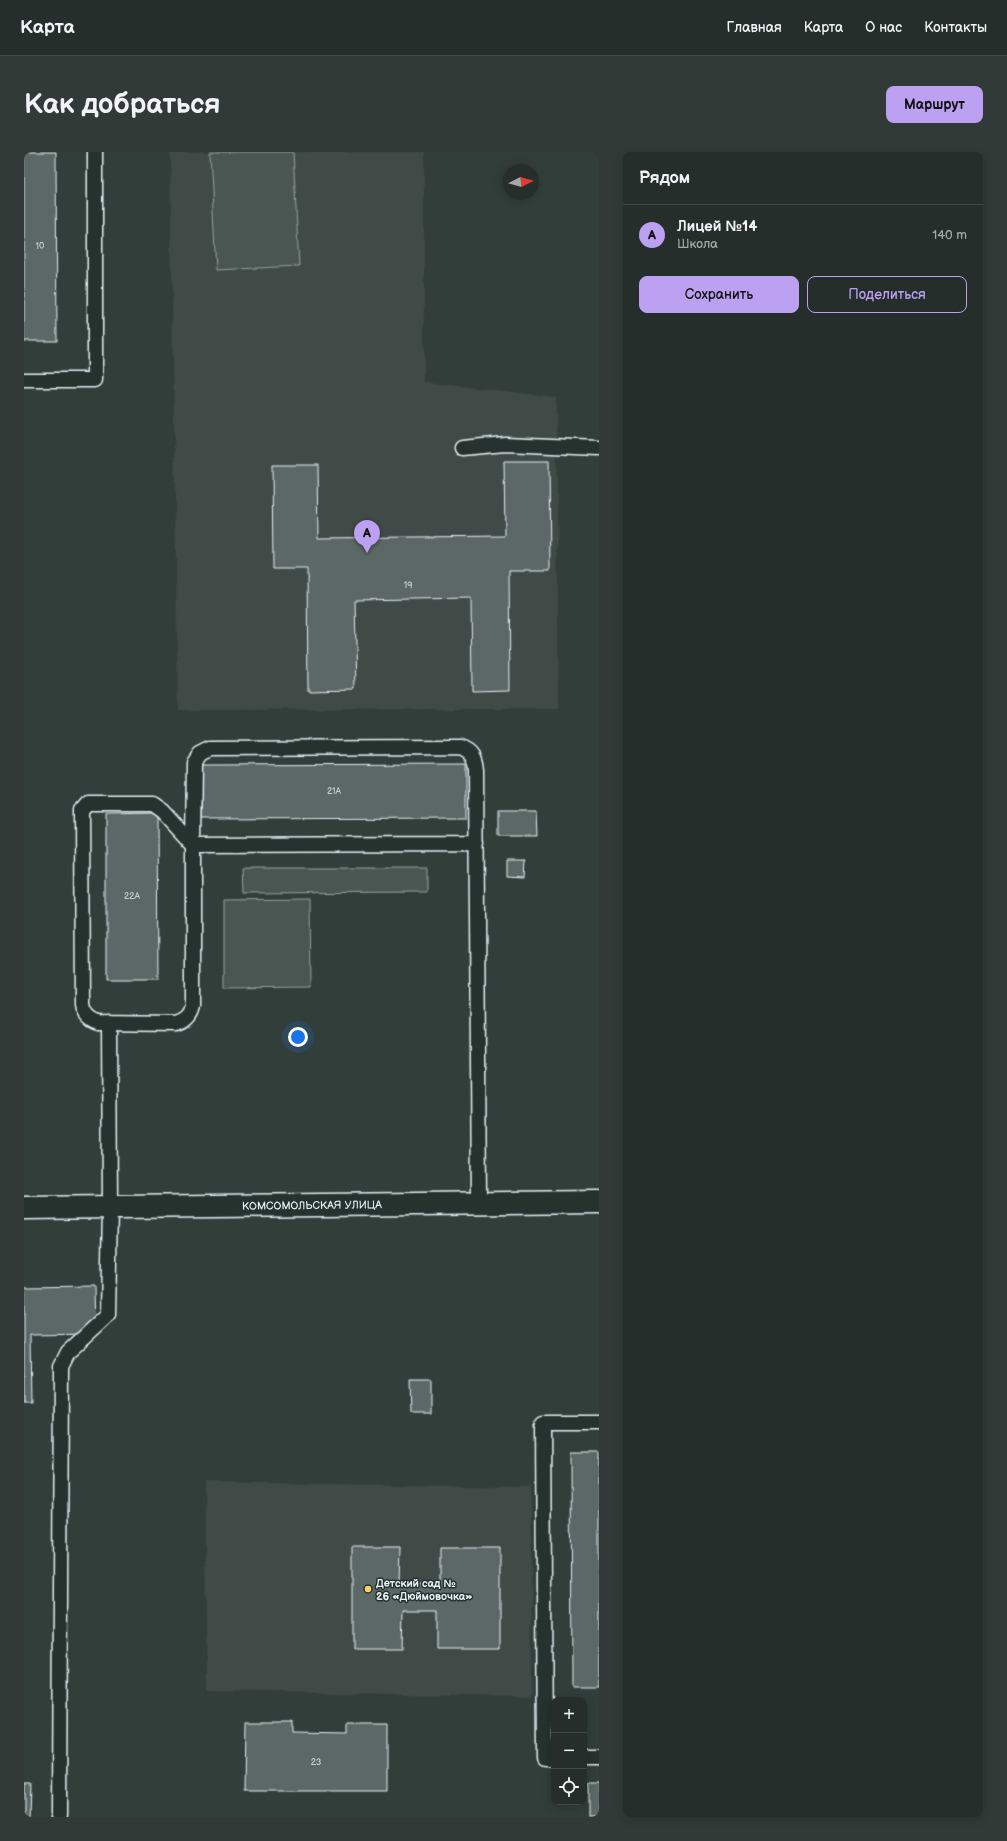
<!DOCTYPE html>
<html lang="ru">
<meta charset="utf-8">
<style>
body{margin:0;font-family:"Balsamiq Sans",sans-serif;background:#323a37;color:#f1f3f6}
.controls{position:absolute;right:12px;bottom:12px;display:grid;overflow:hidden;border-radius:8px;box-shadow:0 2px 10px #0003}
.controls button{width:36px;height:36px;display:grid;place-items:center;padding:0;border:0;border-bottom:1px solid #424a47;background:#262e2b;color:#f1f3f6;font:20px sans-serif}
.compass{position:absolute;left:479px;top:12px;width:36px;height:36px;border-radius:50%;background:#262e2b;box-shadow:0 2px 10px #0003;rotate:84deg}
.you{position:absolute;left:274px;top:885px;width:14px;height:14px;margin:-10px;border:3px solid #fff;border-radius:50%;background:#1a73e8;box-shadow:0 0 0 6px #1a73e833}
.badge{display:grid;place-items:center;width:26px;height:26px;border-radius:50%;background:#bca0f2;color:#111;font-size:13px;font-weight:700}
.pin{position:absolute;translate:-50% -33px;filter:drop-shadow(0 1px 2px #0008)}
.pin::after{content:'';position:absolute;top:21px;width:14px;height:12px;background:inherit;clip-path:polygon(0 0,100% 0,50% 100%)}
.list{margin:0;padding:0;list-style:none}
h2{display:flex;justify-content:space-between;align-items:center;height:52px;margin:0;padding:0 16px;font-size:17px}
h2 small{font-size:13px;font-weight:400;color:#a4a8a9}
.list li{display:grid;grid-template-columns:26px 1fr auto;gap:12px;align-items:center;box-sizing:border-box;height:60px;padding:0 16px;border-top:1px solid #424a47}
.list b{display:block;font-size:15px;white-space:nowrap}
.list p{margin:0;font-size:13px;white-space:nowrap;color:#a4a8a9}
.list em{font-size:13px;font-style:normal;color:#a4a8a9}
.actions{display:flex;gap:8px;padding:12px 16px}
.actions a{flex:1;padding:9px 0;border:1px solid #bca0f2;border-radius:8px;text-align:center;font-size:14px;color:#bca0f2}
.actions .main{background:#bca0f2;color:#111}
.icon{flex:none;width:22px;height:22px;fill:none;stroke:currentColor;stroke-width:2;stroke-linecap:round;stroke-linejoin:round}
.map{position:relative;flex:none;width:575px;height:1665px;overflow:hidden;border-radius:8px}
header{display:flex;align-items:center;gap:24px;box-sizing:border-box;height:56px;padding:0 20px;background:#262e2b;border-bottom:1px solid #424a47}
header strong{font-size:19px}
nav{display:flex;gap:22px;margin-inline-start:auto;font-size:14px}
.intro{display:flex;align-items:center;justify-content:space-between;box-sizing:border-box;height:96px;padding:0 24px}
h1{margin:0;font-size:28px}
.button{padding:10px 18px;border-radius:8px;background:#bca0f2;color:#111;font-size:14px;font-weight:700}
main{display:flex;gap:24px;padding:0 24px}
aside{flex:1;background:#262e2b;border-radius:8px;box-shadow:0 2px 10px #0003}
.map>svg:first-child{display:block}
.built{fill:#3f4b46}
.green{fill:#495651;stroke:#98a4a4}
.building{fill:#5c6865;stroke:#e8f1f8}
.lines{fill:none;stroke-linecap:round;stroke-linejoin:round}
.service-casing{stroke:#e8f1f8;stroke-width:17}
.minor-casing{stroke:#e8f1f8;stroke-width:25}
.service{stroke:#26332d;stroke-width:14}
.minor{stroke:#26332d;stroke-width:22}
.poi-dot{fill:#ffd166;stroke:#26332d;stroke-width:1.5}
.labels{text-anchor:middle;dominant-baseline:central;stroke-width:3;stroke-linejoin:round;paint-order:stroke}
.number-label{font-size:9px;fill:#c5cfd3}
.street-label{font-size:11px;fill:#e8f1f8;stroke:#26332d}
.poi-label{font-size:11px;font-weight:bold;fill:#e8f1f8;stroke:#26332d;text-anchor:start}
</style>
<header>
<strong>Карта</strong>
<nav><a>Главная</a><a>Карта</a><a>О нас</a><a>Контакты</a></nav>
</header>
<div class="intro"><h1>Как добраться</h1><a class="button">Маршрут</a></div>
<main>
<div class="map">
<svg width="575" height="1665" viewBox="0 0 575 1665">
<rect width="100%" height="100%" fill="#323e39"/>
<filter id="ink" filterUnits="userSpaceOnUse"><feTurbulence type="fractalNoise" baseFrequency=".025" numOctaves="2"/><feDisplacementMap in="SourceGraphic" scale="8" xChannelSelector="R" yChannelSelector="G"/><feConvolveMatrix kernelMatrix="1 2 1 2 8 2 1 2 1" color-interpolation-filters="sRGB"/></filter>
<g filter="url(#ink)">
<g class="built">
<path d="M146,0H400V230L532,245L535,557L154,558Z"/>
<path d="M180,1330L507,1335L508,1544L183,1539Z"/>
</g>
<g class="green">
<path d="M186,0H269L275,114L192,118Z"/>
<path d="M219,716H403V740L220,741Z"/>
<path d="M286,747L287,835L200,836V748Z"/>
</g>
<g class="building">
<path d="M0,0H32L33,189H0Z"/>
<path d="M480,309H525L526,419H485L486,538L448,539L447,446L330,448L332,537L284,538L283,417H249L248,313H294L295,386L481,384Z"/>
<path d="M442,612V666L177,667V613Z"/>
<path d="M474,659H512L513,684H474Z"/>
<path d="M133,661L134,827H82V662Z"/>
<path d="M483,709H502L501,725L483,724Z"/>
<path d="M70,1134L71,1182L6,1183L7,1251H0V1135Z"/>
<path d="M386,1227H407V1262H387Z"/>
<path d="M547,1300H575V1535H548Z"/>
<path d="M328,1395H376L375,1432H416V1396H476V1497H413V1458H379L378,1497H328Z"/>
<path d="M221,1570H268V1581L323,1582V1573H363V1639H220Z"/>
<rect x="564" y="1631" width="11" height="34"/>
<path d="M0,1632H6L5,1665H0Z"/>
</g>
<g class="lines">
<g class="service-casing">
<g id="service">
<path d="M0,228H71V0"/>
<path d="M438,296L481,292L575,296"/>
<path d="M64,652H128L138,659L169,693V854C167,864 162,869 152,872L74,871C65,867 60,862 59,853L58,659Z"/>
<path d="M453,692L169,693L170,610L176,601L186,596L436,595C448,599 451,606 452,618L455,1051"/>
<path d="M560,1605H575"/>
<path d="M530,1606H521L519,1270H575"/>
<path d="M35,1665L37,1214L44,1200L84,1163L86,1055L85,871"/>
</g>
</g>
<g class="minor-casing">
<g id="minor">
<path id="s1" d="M0,1056L575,1050"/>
</g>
</g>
<use href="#service" class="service"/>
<use href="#minor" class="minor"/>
</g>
</g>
<circle class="poi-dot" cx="344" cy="1437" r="4"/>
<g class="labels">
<g class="number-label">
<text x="16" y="94">10</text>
<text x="384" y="433">19</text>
<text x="310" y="639">21А</text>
<text x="108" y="744">22А</text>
<text x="292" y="1610">23</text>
</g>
<g class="street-label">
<text stroke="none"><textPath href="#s1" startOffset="288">КОМСОМОЛЬСКАЯ УЛИЦА</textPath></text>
</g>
<g class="poi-label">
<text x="352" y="1431">Детский сад №<tspan x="352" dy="13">26 «Дюймовочка»</tspan></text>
</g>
</g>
</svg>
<div class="controls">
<button>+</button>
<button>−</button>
<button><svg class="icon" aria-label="locate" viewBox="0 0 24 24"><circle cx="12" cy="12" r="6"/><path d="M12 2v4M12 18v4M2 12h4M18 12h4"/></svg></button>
</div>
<svg class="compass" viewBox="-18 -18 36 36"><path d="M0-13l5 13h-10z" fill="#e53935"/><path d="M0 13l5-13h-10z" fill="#a4a8a9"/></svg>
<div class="you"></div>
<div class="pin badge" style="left:343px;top:401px">A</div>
</div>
<aside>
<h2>Рядом<small></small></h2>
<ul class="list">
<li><span class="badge">A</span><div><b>Лицей №14</b><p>Школа</p></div><em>140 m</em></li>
</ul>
<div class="actions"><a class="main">Сохранить</a><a>Поделиться</a></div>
</aside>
</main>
